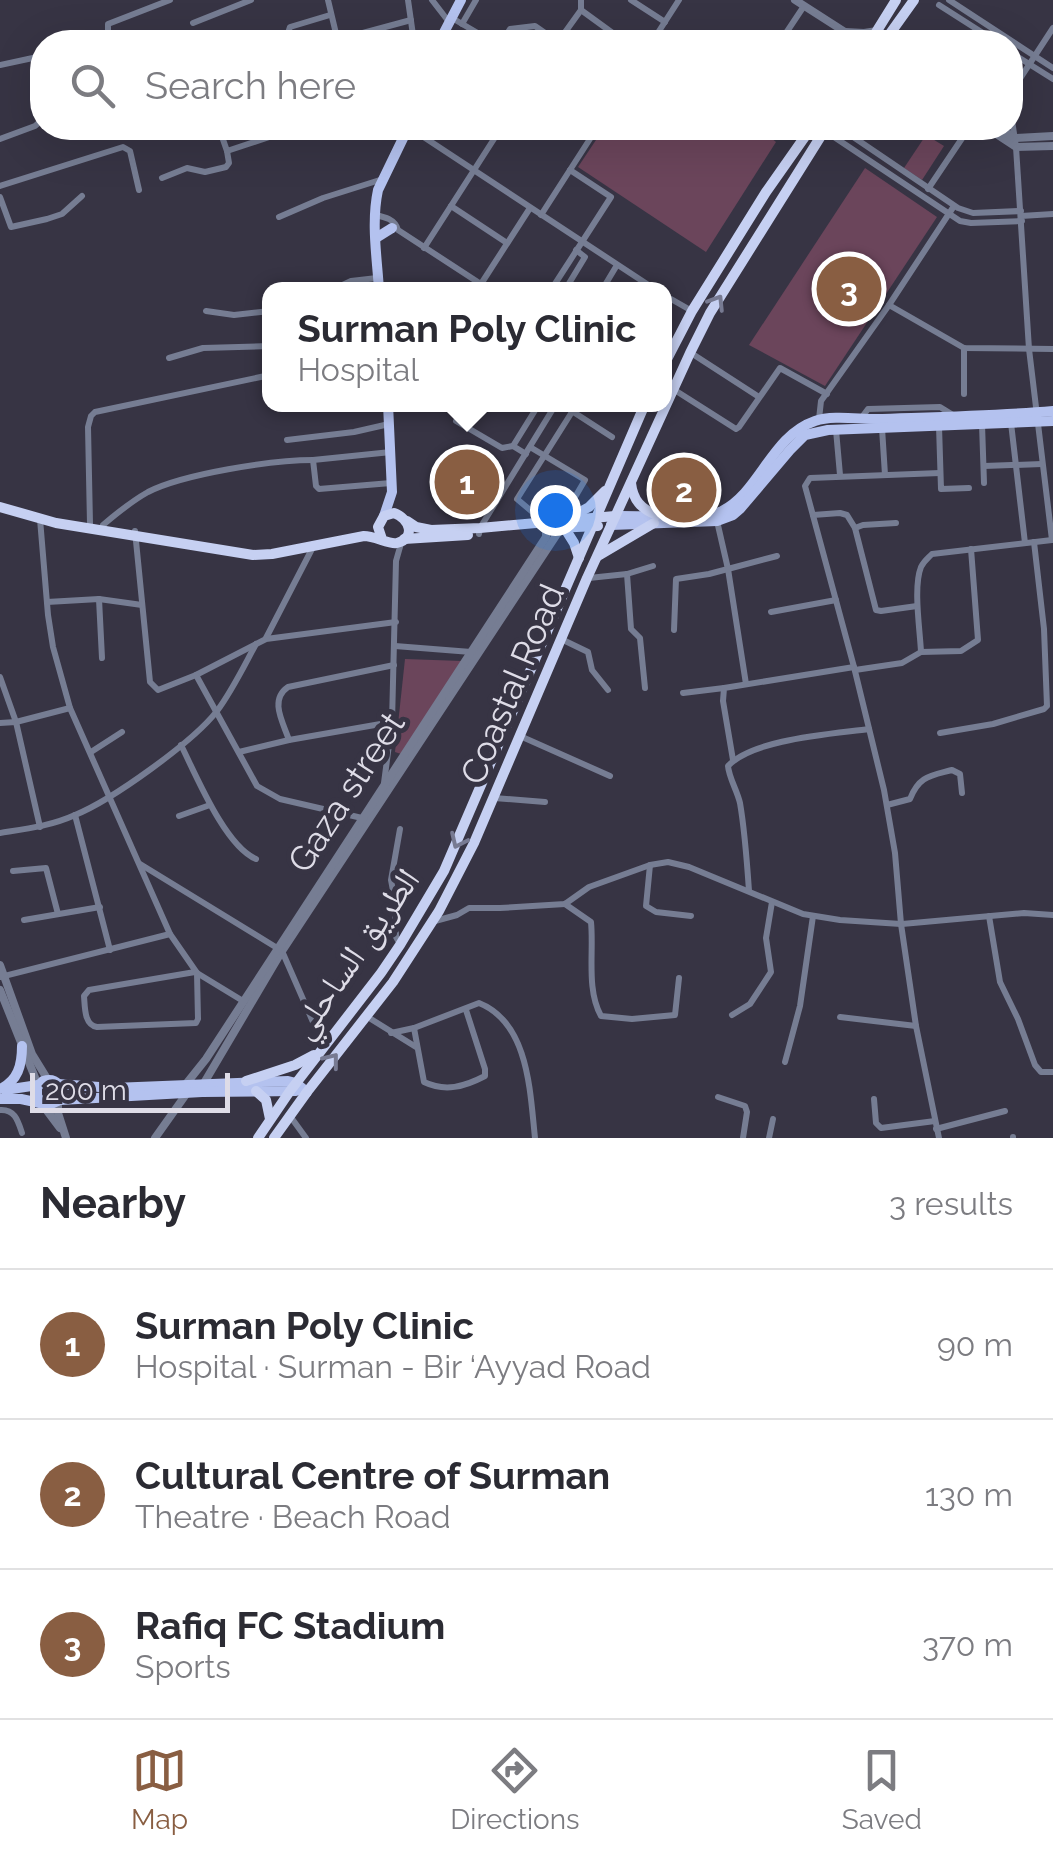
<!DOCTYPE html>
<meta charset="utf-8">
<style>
body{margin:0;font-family:Raleway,"Noto Naskh Arabic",sans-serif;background:#f2f2f3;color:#2b2b33}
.scale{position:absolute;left:30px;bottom:25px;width:200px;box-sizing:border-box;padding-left:10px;border:5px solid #dedce7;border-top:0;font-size:28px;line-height:35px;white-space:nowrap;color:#dedce7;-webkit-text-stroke:8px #373444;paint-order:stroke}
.you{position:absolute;left:555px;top:510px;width:35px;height:35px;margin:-25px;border:8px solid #fff;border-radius:50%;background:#1a73e8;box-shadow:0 0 0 15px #1a73e833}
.badge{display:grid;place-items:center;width:65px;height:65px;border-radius:50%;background:#895e42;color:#fff;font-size:32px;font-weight:700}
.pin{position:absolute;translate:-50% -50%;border:5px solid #fff;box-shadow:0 2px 10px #0006}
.popup{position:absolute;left:262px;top:282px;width:410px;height:130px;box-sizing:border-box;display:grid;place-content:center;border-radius:20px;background:#fff;filter:drop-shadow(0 2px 8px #0005);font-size:32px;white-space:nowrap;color:#7c7c81}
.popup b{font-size:38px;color:#2b2b33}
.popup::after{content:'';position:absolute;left:50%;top:100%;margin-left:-20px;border:20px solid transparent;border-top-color:#fff}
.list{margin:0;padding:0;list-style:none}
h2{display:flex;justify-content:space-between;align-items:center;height:130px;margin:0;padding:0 40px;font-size:42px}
h2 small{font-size:32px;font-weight:400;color:#7c7c81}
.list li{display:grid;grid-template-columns:65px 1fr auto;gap:30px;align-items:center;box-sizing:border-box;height:150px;padding:0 40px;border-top:2px solid #e1e1e2}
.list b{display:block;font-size:38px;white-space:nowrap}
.list p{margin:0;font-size:32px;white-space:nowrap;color:#7c7c81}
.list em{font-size:32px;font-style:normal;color:#7c7c81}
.icon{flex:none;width:55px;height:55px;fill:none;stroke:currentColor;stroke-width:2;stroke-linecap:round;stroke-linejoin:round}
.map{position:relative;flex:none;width:1053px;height:1138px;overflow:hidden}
.search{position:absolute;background:#fff;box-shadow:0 10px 40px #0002;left:30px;right:30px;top:30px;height:110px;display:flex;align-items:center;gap:25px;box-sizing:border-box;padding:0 35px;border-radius:40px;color:#7c7c81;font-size:38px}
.sheet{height:580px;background:#fff}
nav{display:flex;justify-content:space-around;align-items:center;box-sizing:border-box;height:140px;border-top:2px solid #e1e1e2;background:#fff;font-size:28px;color:#7c7c81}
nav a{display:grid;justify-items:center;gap:5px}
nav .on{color:#895e42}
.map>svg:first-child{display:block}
.green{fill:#6b455b}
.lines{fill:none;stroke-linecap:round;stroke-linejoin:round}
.minor{stroke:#767d93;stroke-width:6}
.tertiary{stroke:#767d93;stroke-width:8}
.primary{stroke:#b4c2ef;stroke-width:10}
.trunk{stroke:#c6d0f2;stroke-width:10}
.oneway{stroke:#777a92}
.labels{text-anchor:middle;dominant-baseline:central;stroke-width:10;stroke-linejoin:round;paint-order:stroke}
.street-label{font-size:35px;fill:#dedce7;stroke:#373444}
</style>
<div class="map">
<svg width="1053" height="1138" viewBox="0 0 1053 1138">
<rect width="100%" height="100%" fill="#373444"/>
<g class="green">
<path d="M604,128H758L776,142L706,252L578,167Z"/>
<path d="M926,135L944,146L922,180L904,168Z"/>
<path d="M865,168L937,217L825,386L749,345Z"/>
<path d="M405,659L462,661L401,754L395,752Z"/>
</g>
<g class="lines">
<g class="minor">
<path d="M328,0L338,42"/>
<path d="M408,0L414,42"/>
<path d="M432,0L449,22"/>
<path d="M631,0L665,22"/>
<path d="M949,0L1053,68"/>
<path d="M939,5L997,42"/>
<path d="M581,10L625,42"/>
<path d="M452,18L493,42"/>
<path d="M193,23L251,0"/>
<path d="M462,24L476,0"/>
<path d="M337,40L411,20"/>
<path d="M98,42L108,36V24L170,0"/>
<path d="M285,42L290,27L330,15"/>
<path d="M502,42L510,29L535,26L558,42"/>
<path d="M558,42L581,10V0"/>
<path d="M652,42L679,0"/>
<path d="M780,42L804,6"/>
<path d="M1010,52L1053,79"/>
<path d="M0,65L42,56"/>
<path d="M1010,94L1053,28"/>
<path d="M1010,107L1016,147L1029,349L1052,540"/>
<path d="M219,128L227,151L296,128"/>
<path d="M410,128L656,290"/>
<path d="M840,128L958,208L973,213L1021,211"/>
<path d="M825,131L960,221L971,223L1022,221"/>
<path d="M0,139L35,126L42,120"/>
<path d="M162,178L187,168L205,172L226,167L229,163L227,151"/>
<path d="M0,186L123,147L130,151L139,190"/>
<path d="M928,189L969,128"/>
<path d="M0,197L11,227L47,219L62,214L82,196"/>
<path d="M451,206L507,243"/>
<path d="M375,215C385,217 395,219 398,230L490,290"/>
<path d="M541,215L597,128"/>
<path d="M1021,216L1053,214"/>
<path d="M279,217L323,198L383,179"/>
<path d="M424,248L501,128"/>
<path d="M481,284L530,208"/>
<path d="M332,290L351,281L377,278"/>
<path d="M551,290L611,197L570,170"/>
<path d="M565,290L585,257L576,250"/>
<path d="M602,290L617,265"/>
<path d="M664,295L692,311"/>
<path d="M889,305L964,348L1053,349"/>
<path d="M206,311L234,315L270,311"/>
<path d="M964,348V394"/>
<path d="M691,353L759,397"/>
<path d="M169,358L203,348L270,346"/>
<path d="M673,389L736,429L739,427L780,368L827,394"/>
<path d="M561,404L612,437"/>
<path d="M862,417L868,409L940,407L953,415"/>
<path d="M819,419L821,401L889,305L954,206"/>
<path d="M456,421L502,448L513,446"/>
<path d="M1011,423L1025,543"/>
<path d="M982,424L984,483"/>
<path d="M939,426L941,489L969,488"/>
<path d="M882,428L885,475"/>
<path d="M836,430L840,475"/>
<path d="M287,440L354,432L389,424"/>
<path d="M530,447L585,480L561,521"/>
<path d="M391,452L313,460L316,486L319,489L391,483"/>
<path d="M526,454L513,446L539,404"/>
<path d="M984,466L1042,464"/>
<path d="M536,515L517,499L577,404"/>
<path d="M813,515L840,513L847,515L855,528L876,610L881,611L917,606"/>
<path d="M40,519L48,615L53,647L70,708L170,934L197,973L243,1001"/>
<path d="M717,521L728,569L746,684"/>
<path d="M90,524L88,427L91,416L95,412L270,375"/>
<path d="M103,525C117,513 132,501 148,492C183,474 272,460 313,460"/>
<path d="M855,528L863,525L896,523"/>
<path d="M135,531L150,682L158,690L196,675L266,639L396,622"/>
<path d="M479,534L480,528L556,404"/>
<path d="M627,574L631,629L640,638L645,688"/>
<path d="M589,578L627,574L653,566"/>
<path d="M99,599L102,658"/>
<path d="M47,602L99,599L142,605"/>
<path d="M771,612L836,600"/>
<path d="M674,630L676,579L709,574L777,556"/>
<path d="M266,638L313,547"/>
<path d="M561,639L588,652L592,670L608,690"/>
<path d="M395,646L471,652"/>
<path d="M921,652L961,651L978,640L971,549"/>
<path d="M855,670L902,663L921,652C920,630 913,587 921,567C924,561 927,559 932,554L1052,540"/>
<path d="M196,675L257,786L280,799L362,818"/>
<path d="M0,677L16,722L40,827"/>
<path d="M683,693L724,688"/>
<path d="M0,723L16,722L70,708"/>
<path d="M940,733L993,724L1044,709L1047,706L1044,629L1034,542"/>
<path d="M520,736L610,776"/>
<path d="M289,740C283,722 269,700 288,687L394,665"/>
<path d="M181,745C196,775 225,846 256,859"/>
<path d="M91,752L122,732"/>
<path d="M239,752L289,740L392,722"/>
<path d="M733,760L723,701L724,688L854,667"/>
<path d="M385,786L384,783L392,722L396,561L402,540"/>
<path d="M494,798L545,802"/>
<path d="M887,805L910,799C919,776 930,776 952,770L960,774L962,793"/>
<path d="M75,815L110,950"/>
<path d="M179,816L210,805"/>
<path d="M0,833C25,829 51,826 75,815C112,800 193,742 217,711C232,691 244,666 256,644"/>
<path d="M140,864L282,951L313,1022L326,1043"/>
<path d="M650,865L646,906L656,912L691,916"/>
<path d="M13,871L46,868L58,914"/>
<path d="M749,891C747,862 745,832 740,803C737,790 729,778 728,766C753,739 832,734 869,729"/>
<path d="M565,904L591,922C594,952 586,989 601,1016L632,1019L675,1015L679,978"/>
<path d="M989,916L1000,982L1018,1019L1035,1065L1041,1072H1053"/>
<path d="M24,920L100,907"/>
<path d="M435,921L457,915L469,908H500L565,904L589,887L650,865L668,862L689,867L803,914L840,920L901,924"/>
<path d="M902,924L1024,913L1053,915"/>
<path d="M400,944L396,937L395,901L391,880L400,829"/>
<path d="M195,972L89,990L84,996C85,1007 84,1025 97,1027L196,1023L198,1019L197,973"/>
<path d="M0,977L170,934"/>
<path d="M732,1015L750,1004L771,972L766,938L772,902"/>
<path d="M366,1016L416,1047"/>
<path d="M840,1017L916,1026"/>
<path d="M414,1028L424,1082C445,1092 464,1087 485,1076V1069L466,1010"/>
<path d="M391,1033L414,1028L479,1003C529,1023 530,1092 535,1138"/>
<path d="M785,1062L800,1006L813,916"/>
<path d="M718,1097L745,1106L747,1112L743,1138"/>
<path d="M874,1099L876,1123L881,1128L935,1121"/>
<path d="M0,1110C15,1109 18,1121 22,1133"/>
<path d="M290,1116L306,1138"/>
<path d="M936,1129L1005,1111"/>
<path d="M1013,1137V1138"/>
<path d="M769,1138L773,1119"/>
<path d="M939,1138L916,1026L901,924L895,853L884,790L854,667L805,486L810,478L940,473"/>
</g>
<g class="tertiary">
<path d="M795,0L845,32L855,42"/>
<path d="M845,32L864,33L877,31"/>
<path d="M987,128L1016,147L1053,146"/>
<path d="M999,128L1015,138L1053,136"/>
<path d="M0,965L32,1054L48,1080"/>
<path d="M0,990L38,1085"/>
<path d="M204,1083L282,951L561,528"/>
<path d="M186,1084L206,1059L546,537V529"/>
<path d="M58,1101V1113L66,1138"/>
<path d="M42,1104L60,1128"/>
<path d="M155,1138L187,1093"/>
</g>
<g class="primary">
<path d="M439,42L461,0"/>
<path d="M376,238L392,228"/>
<path d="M379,290C377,257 371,223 378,190L408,128"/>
<path d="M384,516L392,492L388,404"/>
<path d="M615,516C641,515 700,521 722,511C760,492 771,436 815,421C832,415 857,419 876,419C935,417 994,416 1053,411"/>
<path d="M611,525L717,521L733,515L740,509L790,450L805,435L828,430L1053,421"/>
<path d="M58,1084L113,1088L288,1081L296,1083L307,1092"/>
<path d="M0,1089C18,1081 22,1065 22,1046"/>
<path d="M5,1090L38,1085"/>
<path d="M0,1099H21L49,1105L60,1100C63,1087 57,1077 43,1081L37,1087V1096L42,1104"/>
<path d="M60,1100L202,1092L296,1091"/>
</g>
<g class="trunk">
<path d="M870,42L896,0"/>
<path d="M884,42L914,0"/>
<path d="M664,365L692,311L766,192L811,128"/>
<path d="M631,483C633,500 641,509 657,515"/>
<path d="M0,507L56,523L253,555L272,554L364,536C375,536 390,545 397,543C417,538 409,518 394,513L384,516L378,527L382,539"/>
<path d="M571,517L589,507L605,491"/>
<path d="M407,521L416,527L431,530L480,528L615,516"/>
<path d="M564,527L574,543L579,558"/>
<path d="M555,528L598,526"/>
<path d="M404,539L468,535"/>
<path d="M598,556L654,523"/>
<path d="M246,1081L295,1065L314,1055"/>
<path d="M256,1091L266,1100L270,1119"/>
<path d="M258,1138L290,1091L381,973L400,945L444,871L645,404"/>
<path d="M274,1138L307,1092L393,982L439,911L474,843L587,578L690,353L710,313L826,128"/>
</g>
</g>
<defs><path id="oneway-chevron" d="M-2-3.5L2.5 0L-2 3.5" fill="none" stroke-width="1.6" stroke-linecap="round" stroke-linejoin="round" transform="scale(2.5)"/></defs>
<g class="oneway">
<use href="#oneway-chevron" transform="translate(717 302) rotate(-58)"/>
<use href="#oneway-chevron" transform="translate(458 841) rotate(115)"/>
<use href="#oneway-chevron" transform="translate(332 1060) rotate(-52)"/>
</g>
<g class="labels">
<g class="street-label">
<text transform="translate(512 684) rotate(-67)">Coastal Road</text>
<text transform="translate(346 792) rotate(-57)">Gaza street</text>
<text transform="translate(354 953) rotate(-55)">الطريق الساحلي</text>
</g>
</g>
</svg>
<div class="scale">200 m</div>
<div class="you"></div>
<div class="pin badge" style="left:467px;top:482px">1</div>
<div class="popup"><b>Surman Poly Clinic</b>Hospital</div>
<div class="pin badge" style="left:684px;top:490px">2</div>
<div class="pin badge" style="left:849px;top:289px">3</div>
<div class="search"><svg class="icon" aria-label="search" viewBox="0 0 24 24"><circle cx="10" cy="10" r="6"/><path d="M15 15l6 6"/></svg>Search here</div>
</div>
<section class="sheet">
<h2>Nearby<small>3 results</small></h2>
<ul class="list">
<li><span class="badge">1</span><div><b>Surman Poly Clinic</b><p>Hospital · Surman - Bir ‘Ayyad Road</p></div><em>90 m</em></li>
<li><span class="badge">2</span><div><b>Cultural Centre of Surman</b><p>Theatre · Beach Road</p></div><em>130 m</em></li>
<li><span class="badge">3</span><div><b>Rafiq FC Stadium</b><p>Sports</p></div><em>370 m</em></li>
</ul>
</section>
<nav>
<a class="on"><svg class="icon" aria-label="map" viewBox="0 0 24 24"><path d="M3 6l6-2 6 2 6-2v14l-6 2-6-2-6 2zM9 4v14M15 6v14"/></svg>Map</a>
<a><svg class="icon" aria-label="directions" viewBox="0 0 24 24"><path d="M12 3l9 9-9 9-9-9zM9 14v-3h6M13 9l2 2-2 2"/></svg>Directions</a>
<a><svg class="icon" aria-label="saved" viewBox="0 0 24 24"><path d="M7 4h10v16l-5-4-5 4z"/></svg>Saved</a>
</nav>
